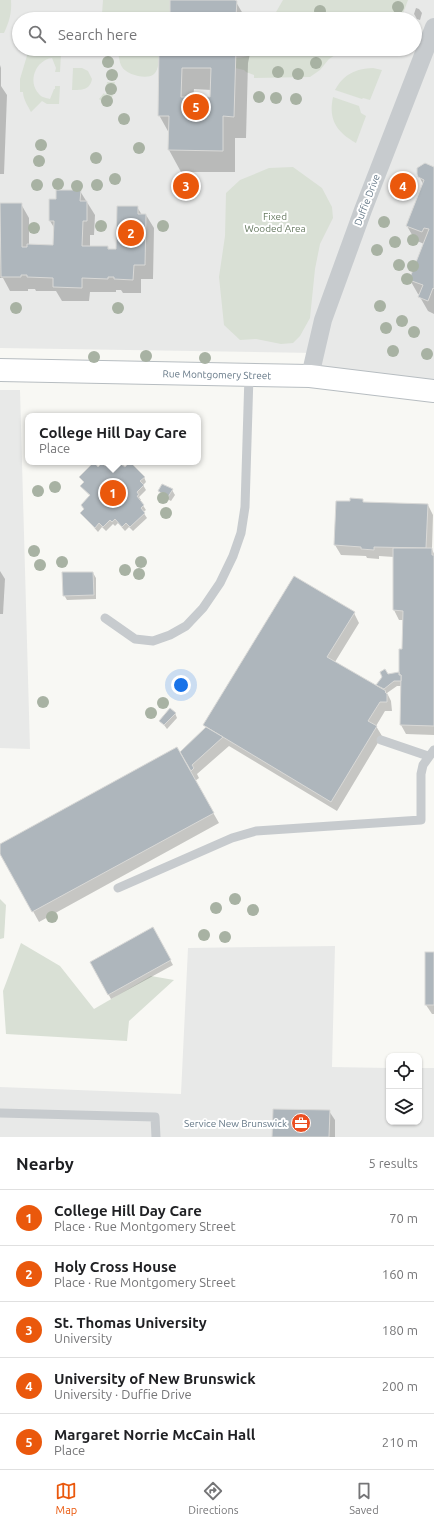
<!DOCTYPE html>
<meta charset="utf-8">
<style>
body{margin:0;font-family:Ubuntu,sans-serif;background:#f6f6f6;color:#202124}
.controls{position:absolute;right:12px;bottom:12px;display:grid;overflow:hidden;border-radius:8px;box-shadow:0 1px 3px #0004}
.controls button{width:36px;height:36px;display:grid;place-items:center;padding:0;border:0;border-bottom:1px solid #e0e0e0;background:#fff;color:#202124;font:20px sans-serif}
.you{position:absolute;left:181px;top:685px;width:14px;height:14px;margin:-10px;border:3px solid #fff;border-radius:50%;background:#1a73e8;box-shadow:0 0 0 6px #1a73e833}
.badge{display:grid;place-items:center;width:26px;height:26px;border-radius:50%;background:#ea580c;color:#fff;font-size:13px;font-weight:700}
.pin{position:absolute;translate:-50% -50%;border:2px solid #fff;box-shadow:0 1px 4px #0006}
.popup{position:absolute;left:25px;top:413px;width:176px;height:52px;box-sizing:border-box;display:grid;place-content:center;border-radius:8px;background:#fff;filter:drop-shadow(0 1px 3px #0005);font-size:13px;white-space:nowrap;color:#757577}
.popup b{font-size:15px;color:#202124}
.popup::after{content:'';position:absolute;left:50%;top:100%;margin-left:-8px;border:8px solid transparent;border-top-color:#fff}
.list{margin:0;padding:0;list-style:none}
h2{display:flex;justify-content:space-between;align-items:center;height:52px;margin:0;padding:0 16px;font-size:17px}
h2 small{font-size:13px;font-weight:400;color:#757577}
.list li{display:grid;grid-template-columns:26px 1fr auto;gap:12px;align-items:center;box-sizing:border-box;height:56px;padding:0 16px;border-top:1px solid #e0e0e0}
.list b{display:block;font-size:15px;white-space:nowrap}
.list p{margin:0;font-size:13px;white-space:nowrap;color:#757577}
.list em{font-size:13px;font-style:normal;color:#757577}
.icon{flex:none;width:22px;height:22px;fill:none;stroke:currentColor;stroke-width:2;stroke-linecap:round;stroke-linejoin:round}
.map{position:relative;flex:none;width:434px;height:1137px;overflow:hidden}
.search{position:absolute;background:#fff;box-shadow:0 1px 3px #0004;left:12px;right:12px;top:12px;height:44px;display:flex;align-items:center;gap:10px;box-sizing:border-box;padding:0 14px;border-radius:22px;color:#757577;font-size:15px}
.sheet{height:332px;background:#fff}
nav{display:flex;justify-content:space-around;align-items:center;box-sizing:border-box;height:56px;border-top:1px solid #e0e0e0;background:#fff;font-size:11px;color:#757577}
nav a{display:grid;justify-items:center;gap:2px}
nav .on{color:#ea580c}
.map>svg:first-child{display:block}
.built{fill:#e8e9e8;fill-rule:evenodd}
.green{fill:#d9e0d5}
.shadow{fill:#0003;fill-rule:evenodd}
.building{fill:#aeb6bc;stroke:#d9d9d7;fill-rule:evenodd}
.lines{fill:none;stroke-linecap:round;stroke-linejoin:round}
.secondary-casing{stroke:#b7bdc1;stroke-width:24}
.lane{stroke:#c7cbce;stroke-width:9}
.street{stroke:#c7cbce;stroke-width:18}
.secondary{stroke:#fff;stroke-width:22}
.tree{fill:#a8b2a3}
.labels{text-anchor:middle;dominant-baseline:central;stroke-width:4;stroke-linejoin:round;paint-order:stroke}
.street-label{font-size:10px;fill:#657887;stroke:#fff}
.park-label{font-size:10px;fill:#667960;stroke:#fff}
.poi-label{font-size:10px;fill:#657887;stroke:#fff;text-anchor:end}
</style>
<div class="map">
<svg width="434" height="1137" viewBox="0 0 434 1137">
<rect width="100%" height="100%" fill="#f8f8f4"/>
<g class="built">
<path d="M0,0H434V391L310,376L315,353L0,348ZM19,19H415V49H19Z"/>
<path d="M0,390H20L30,749L0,748Z"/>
<path d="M335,946L332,1067L389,1068V1122H419V1068H434V1137H0V1087L181,1094L188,948Z"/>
</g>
<g class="green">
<path d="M0,0H11C12,13 9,22 4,33H0Z"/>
<path d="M103,0H170V19H104L102,14Z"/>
<path d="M283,0H408L401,19H272Z"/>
<path d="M29,49H39L44,55L52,53L61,54L60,72H55L56,68L52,58C36,60 27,81 39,94C41,97 46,98 50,99L54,89H55V86H60L59,104H47L42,101L31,112C28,106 23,99 23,92H20V79Z"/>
<path d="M117,49H159C158,57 160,67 155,73C149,81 127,75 122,67C119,62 119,55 117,49Z"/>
<path d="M261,49H344L329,59L320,70L310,77L254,78V75L246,72L244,70L235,68L236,58C244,58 253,55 260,52Z"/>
<path d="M73,68H82L88,71L92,79C90,90 82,90 72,90Z"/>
<path d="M373,68L382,70L370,100L363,98L362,99L335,90C344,74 355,69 373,68Z"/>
<path d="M107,82H115L113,95L108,107L99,99L104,93L105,95L108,90L106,89Z"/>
<path d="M333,97L359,106L361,113L366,116L356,143C337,132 328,120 333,97Z"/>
<path d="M293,167L322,188L332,207L333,218L320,244L315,269L310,318L300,336L293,343L281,344L256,339L240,340L224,325L219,277L225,236L226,193L240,180L269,168Z"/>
<path d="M0,899L6,905L4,938L0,939Z"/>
<path d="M21,943L60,966L94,1009L151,976L174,980L129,1021L127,1041L6,1034L3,991Z"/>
</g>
<g class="shadow">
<path d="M171,0H232L236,2L246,19H171Z"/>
<path d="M416,8L419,9L422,13L420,20L417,19L414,14Z"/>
<path d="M160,49H251L248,63L246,138H235V172H181L169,150V133L159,115ZM194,89L211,90V99L193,98Z"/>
<path d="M0,65L1,68V86L7,95L4,174H0Z"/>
<path d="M434,168V314L428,311L420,297V295L418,294L410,280L424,244L415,240L407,226L423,184L418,174Z"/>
<path d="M80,191L95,215L94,235H90V247H108L109,250H117L137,207L142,215H146L154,228L153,279H141V293H123L121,290H116V292H90L89,301H62L56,291H36L35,289H28V291H10L3,278H0V204H21L29,218V245L54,246L55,229L50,221L57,200Z"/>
<path d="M105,467L125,468L144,477L146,482L143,485L146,490L139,497L141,500L140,501L146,510L143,512L147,518L133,531L129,527L125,531L118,523L115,526L113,524L106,531L102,527L98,532L81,513L84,510L82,505L90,496L81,486L84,483L80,477L99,468Z"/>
<path d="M172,490L175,495L171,501L162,496L160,491Z"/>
<path d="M362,500L364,503L428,505L433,515L432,549L434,554V735L406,734L401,725L402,686H397L387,693L391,701L392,711H385L376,726L382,736L337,811L229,746L197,774L199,778L195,781L219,823L39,922L0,852V845L179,753L206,728L204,725L354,613L359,623L335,662L379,688L377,685L387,675H400L404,620H399L394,610V557L379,556V559L367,558L366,556L341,555L335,545Z"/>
<path d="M0,571L5,579L3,614H0Z"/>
<path d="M93,573L96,578V599L67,600L64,595Z"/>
<path d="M175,713L177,718L167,729L161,721Z"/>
<path d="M153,929L173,965L111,999L91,962Z"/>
<path d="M434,953V1014H432L426,1005Z"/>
<path d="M329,1111L335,1120V1137H273Z"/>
</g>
<g class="building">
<path d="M170,0H235L237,1L236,16L241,19H170Z"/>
<path d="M159,49H236L234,117L223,116V151L168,150L169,116H158ZM182,68H211L210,97H181Z"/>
<path d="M425,163L434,167V289L433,288L428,301L418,297L423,285L409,280L429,229L424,228L422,232L406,226L424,180L418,177L417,174V168Z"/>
<path d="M56,190H81L80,201H87V221H83L82,246H108V249H116L117,206H138V214H146L145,265H134L133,280L114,279V277H108V279L82,278V288L53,287V278L27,277V275H21V277H1L0,203H22V247H27V244L53,245L54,221H49V199H56Z"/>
<path d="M94,462L98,467L102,463L105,466L108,463H116L119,466L121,464L125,467L130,462L145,477L140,481L144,485L137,492L139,495L137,496L144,505L141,508L145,513L130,527L126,523L122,527L115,519L112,522L110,520L103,527L99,523L95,528L80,513L84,509L81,505L90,495L80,486L84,482L79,477Z"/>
<path d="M162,484L173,489L168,497L158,491Z"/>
<path d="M350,498L363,499V502L428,504L426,548L374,547V550L361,549V547L334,545L336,501H350Z"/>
<path d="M393,548H432V555H434V726L400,725L401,675H399V649H402L403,611L393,610Z"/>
<path d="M62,572H93L94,595L63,596Z"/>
<path d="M294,576L355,612L327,657L386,691L385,692L387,694V702H380L368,721L377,726L331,802L203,725Z"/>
<path d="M385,669L388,674L399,672V675H401V681H394L384,689L376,685L382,677L380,672Z"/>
<path d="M170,708L176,713L164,725L159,721Z"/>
<path d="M206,727L223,737L192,765L194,768L191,771L180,752Z"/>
<path d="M177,747L214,813L32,912L0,854V844Z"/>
<path d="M153,927L171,960L108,995L90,962Z"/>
<rect x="425" y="952" width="9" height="53"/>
<path d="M273,1109L330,1110L329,1137H272Z"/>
</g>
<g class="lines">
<g class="secondary-casing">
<g id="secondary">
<path id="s1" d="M0,370L310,376L434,391"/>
</g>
</g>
<g class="lane">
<path d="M105,618L135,639L153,641L170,635L186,626L203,608L220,583L233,556L241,533L245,507L249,375"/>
<path d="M381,740L428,756"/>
<path d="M118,888L232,838L256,831L421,820V774L423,765L434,750"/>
<path d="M0,1113L155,1117L156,1137"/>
</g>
<path class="street" d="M310,376L323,320L363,210L434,27"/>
<use href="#secondary" class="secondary"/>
</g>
<g class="tree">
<circle cx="398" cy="7" r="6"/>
<circle cx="320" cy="11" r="6"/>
<circle cx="108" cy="62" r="6"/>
<circle cx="316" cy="63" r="6"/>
<circle cx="278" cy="72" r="6"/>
<circle cx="298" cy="74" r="6"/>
<circle cx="112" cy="75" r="6"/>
<circle cx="111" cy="89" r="6"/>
<circle cx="259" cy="97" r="6"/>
<circle cx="276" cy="98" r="6"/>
<circle cx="296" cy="99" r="6"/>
<circle cx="107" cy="101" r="6"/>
<circle cx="124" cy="119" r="6"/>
<circle cx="41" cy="145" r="6"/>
<circle cx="139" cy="148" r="6"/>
<circle cx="96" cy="158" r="6"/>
<circle cx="39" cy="161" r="6"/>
<circle cx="115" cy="179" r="6"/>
<circle cx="58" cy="184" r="6"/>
<circle cx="37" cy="185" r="6"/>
<circle cx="97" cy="185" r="6"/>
<circle cx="77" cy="186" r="6"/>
<circle cx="384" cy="222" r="6"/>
<circle cx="101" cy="226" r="6"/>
<circle cx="163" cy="226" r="6"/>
<circle cx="34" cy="228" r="6"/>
<circle cx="413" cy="240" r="6"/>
<circle cx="395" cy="242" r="6"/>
<circle cx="377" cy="250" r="6"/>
<circle cx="399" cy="265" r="6"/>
<circle cx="413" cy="266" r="6"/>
<circle cx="407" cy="279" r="6"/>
<circle cx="380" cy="306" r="6"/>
<circle cx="16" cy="308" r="6"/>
<circle cx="118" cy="308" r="6"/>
<circle cx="402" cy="321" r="6"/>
<circle cx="386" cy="328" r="6"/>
<circle cx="414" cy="332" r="6"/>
<circle cx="393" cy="351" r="6"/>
<circle cx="427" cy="354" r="6"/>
<circle cx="146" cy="356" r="6"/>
<circle cx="94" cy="357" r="6"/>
<circle cx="205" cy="358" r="6"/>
<circle cx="55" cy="487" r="6"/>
<circle cx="38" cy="491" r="6"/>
<circle cx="163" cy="498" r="6"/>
<circle cx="166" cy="513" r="6"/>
<circle cx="34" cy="551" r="6"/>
<circle cx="62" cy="562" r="6"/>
<circle cx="141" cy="562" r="6"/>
<circle cx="40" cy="565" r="6"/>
<circle cx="125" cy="570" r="6"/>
<circle cx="139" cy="574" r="6"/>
<circle cx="43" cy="702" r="6"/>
<circle cx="163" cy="703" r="6"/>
<circle cx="151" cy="713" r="6"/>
<circle cx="235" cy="899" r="6"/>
<circle cx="216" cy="908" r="6"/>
<circle cx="253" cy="910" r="6"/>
<circle cx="52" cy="917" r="6"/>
<circle cx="204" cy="935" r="6"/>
<circle cx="225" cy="937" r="6"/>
</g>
<defs>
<g id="office-disc" transform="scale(1)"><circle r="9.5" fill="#eb4e21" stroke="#fff"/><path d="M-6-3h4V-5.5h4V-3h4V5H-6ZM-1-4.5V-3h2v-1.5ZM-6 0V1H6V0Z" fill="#fff"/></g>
</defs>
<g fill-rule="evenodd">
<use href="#office-disc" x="301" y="1123"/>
</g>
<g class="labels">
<g class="street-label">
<text transform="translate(367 200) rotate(-69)">Duffie Drive</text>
<text stroke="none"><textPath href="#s1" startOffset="217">Rue Montgomery Street</textPath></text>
</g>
<g class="park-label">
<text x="275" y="216">Fixed<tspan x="275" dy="12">Wooded Area</tspan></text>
</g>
<g class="poi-label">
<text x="287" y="1123">Service New Brunswick</text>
</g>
</g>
</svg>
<div class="controls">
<button><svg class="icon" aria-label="locate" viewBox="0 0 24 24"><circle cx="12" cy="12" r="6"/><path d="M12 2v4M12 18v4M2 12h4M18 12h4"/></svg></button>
<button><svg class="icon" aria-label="layers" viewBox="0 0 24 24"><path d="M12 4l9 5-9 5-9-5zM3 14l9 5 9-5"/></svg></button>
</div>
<div class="you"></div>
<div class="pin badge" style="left:113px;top:493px">1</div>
<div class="popup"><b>College Hill Day Care</b>Place</div>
<div class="pin badge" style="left:131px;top:233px">2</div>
<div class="pin badge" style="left:186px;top:186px">3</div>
<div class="pin badge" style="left:403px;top:186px">4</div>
<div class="pin badge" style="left:196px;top:107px">5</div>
<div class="search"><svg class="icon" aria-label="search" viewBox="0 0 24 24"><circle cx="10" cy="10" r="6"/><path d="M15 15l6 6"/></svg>Search here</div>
</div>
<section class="sheet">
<h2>Nearby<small>5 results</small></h2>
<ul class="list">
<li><span class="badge">1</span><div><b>College Hill Day Care</b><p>Place · Rue Montgomery Street</p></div><em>70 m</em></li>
<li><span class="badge">2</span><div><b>Holy Cross House</b><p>Place · Rue Montgomery Street</p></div><em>160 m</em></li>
<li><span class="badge">3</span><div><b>St. Thomas University</b><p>University</p></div><em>180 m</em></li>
<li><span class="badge">4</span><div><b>University of New Brunswick</b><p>University · Duffie Drive</p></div><em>200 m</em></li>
<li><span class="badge">5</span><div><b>Margaret Norrie McCain Hall</b><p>Place</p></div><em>210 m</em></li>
</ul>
</section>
<nav>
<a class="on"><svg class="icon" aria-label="map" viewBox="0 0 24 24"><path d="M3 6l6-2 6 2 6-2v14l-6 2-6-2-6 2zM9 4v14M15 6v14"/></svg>Map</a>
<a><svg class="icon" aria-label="directions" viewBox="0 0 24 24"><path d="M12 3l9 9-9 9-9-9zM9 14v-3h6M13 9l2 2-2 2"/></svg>Directions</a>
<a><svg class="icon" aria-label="saved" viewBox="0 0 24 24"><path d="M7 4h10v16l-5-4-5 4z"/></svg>Saved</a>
</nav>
